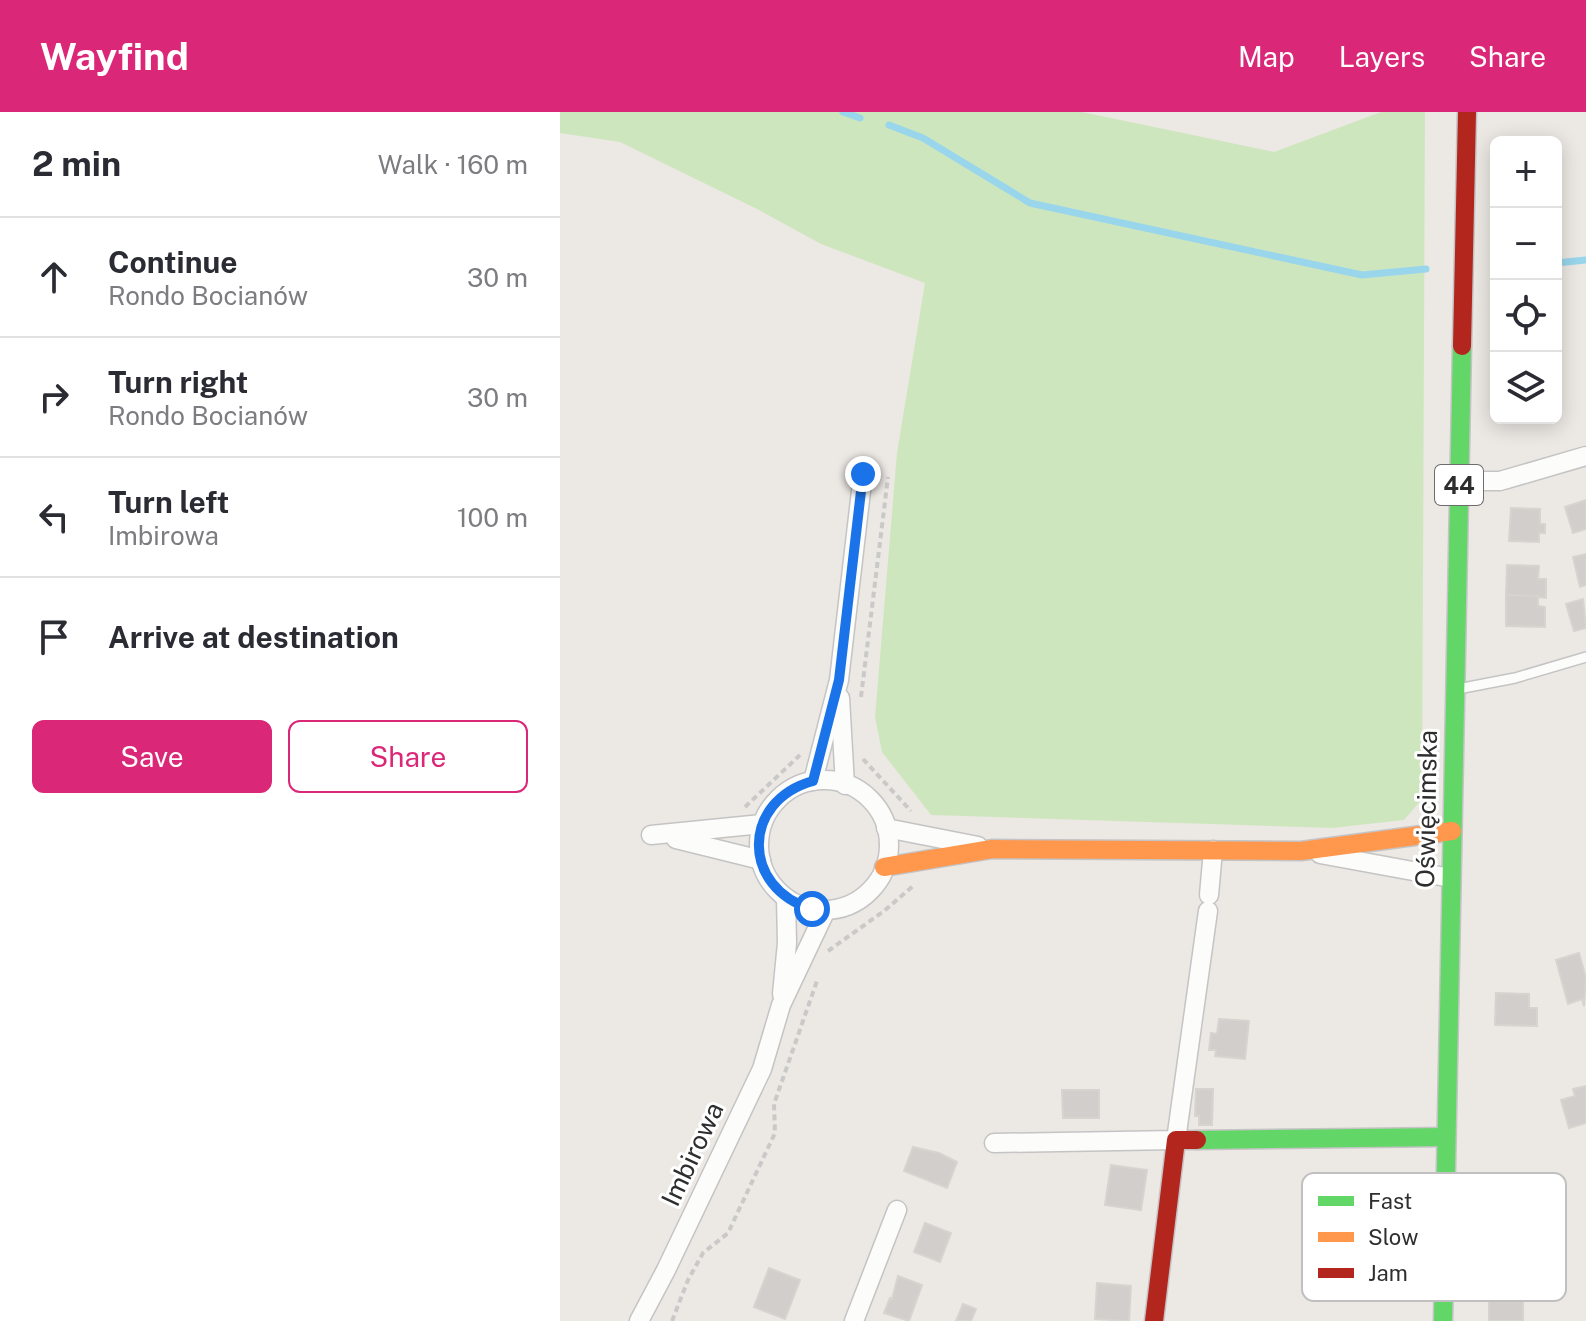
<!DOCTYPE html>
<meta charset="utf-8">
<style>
body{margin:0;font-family:"Public Sans",sans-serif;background:#f2f2f3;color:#2b2b33}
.controls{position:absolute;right:24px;top:24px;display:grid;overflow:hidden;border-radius:12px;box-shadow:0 4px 20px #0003}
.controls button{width:72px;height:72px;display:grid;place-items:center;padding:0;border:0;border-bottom:2px solid #e1e1e2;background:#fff;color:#2b2b33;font:40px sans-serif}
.stop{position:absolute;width:24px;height:24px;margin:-18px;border:6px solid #1a73e8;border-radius:50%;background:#fff}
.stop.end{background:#1a73e8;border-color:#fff;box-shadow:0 2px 8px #0008}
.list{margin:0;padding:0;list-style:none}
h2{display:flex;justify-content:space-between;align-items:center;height:104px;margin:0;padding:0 32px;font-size:34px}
h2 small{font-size:26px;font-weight:400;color:#7c7c81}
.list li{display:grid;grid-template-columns:52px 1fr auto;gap:24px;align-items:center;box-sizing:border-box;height:120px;padding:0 32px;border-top:2px solid #e1e1e2}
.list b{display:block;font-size:30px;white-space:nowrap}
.list p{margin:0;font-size:26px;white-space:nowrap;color:#7c7c81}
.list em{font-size:26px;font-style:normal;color:#7c7c81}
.actions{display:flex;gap:16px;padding:24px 32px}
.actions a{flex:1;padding:18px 0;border:2px solid #db2777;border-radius:12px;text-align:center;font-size:28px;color:#db2777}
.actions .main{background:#db2777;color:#fff}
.icon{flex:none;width:44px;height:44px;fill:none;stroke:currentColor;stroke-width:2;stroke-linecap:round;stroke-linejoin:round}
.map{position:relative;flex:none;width:1026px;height:1209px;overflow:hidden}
header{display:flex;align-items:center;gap:48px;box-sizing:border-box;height:112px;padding:0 40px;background:#db2777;color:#fff}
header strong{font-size:38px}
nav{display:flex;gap:44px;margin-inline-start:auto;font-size:28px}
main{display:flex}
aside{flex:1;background:#fff}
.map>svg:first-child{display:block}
.green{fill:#cee6be}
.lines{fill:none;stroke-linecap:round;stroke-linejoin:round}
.stream{stroke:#99d6ec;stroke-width:7}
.building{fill:#d1cecb;stroke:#d7d4d0;stroke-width:2}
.lane-casing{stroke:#c5c4c5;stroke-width:12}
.street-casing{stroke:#c5c4c5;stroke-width:21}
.fast-casing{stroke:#c5c4c5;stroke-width:21}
.slow-casing{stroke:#c5c4c5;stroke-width:21}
.jam-casing{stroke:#c5c4c5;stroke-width:21}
.path{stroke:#c9c9c8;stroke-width:4;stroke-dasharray:6 4;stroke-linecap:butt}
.lane{stroke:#fcfcfb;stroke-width:9}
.street{stroke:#fcfcfb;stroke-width:18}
.fast{stroke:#63d668;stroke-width:18}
.slow{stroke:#ff974d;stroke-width:18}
.jam{stroke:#b3261e;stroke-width:18}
.route{stroke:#1a73e8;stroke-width:10}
.labels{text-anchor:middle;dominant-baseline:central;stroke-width:6;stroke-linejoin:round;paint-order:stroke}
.shield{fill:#fff;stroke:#6d6d6d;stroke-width:2}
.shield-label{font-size:24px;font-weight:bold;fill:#2e2e2e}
.street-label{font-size:26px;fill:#2e2e2e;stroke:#fff}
.key{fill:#fff;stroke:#c0c0c0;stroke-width:2}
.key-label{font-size:22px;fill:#2e2e2e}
</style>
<header>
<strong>Wayfind</strong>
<nav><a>Map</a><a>Layers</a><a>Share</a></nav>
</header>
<main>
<aside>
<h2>2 min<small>Walk · 160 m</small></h2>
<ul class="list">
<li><svg class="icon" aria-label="ahead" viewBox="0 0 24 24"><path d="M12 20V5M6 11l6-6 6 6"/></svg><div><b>Continue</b><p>Rondo Bocianów</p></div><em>30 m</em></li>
<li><svg class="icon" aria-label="right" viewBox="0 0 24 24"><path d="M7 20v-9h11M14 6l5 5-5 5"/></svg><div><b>Turn right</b><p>Rondo Bocianów</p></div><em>30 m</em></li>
<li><svg class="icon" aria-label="left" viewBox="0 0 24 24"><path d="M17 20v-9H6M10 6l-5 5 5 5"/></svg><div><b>Turn left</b><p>Imbirowa</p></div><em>100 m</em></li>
<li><svg class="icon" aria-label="arrive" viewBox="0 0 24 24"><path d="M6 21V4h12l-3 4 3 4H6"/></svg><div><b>Arrive at destination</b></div></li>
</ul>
<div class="actions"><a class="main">Save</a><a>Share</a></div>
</aside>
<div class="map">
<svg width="1026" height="1209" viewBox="0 0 1026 1209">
<rect width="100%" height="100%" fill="#ece8e4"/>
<path class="green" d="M0,0H522L714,40L821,0H865L862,687L844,708L772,716L371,703L322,640L315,605L337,341L365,171L261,132L199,98L60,30L0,21Z"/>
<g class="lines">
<g class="stream">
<path d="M283,0L300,6"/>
<path d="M329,13L363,26L470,91L802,163L866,157"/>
<path d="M996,151L1026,148"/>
</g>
</g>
<g class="building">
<path d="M1026,388V417L1013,421L1005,395Z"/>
<path d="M951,396L980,397V412H985V421H979V430L949,429Z"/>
<path d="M1026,442V473L1020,475L1013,445Z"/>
<path d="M947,453L979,454L978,467H986V486L946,483Z"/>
<path d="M946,483L978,484V494L985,495V515L946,514Z"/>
<path d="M1023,487L1026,516L1014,519L1006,492Z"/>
<path d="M1019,841L1026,866L1024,894L1022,887L1008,892L996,848Z"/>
<path d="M936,881L969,882V896H977V914L935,913Z"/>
<path d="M659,907L689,909L685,947L655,944L656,938H649L651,921L657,922Z"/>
<path d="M1026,974V1011L1009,1016L1001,988L1015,984L1013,977Z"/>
<path d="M636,977H653L652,1013H639V1004H635Z"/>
<path d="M502,978H539V1006H503Z"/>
<path d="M353,1035L379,1041L397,1050L387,1076L344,1059Z"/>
<path d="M551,1053L587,1058L581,1098L545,1093Z"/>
<path d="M365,1111L391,1121L380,1150L354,1140Z"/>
<path d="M209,1156L240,1168L225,1207L194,1195Z"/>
<path d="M338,1164L362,1173L349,1209L324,1201L330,1186L332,1187Z"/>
<path d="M537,1171L571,1174L569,1209L535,1207Z"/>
<rect x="929" y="1181" width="34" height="28"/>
<path d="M403,1192L416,1197L411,1209H396Z"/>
</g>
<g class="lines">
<g class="lane-casing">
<path id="lane" d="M903,576L955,566L1026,545"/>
</g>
<g class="street-casing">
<g id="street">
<path d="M899,369H940L1026,344"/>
<path d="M280,586L285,673"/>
<circle cx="264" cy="733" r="65"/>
<path d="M253,669L279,568L303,362"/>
<path d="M326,716L418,734"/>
<path d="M91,723L202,712"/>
<path d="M116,727L201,748"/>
<path d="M760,742L891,766"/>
<path d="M649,783L653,738"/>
<path d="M222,882L227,831L226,786"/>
<path d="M434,1031L616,1028L648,799"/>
<path d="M79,1209L106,1158L202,957L221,893L266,798"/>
<path d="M294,1209L337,1098"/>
</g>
</g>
<g class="fast-casing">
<g id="fast">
<path d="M637,1028L886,1025"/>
<path d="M883,1209L902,234"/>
</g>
</g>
<g class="slow-casing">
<path id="slow" d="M324,755L432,737L741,739L892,719"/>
</g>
<g class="jam-casing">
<g id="jam">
<path d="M902,234L907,0"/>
<path d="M594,1209L616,1028H637"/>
</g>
</g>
<g class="path">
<path d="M301,585L328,365"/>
<path d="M303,647L351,699"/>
<path d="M185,695L240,643"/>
<path d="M268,839L324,799L353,774"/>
<path d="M112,1209L128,1168L143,1141L168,1121L215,1021L214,992L258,866"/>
</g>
<use href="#lane" class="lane"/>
<use href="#street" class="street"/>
<use href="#fast" class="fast"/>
<use href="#slow" class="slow"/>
<use href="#jam" class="jam"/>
</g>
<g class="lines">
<path class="route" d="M252,797C181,776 181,689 253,669L279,568L303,362"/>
</g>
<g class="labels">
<rect class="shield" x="875" y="353" width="48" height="40" rx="6"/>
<g class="shield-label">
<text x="899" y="373">44</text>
</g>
<g class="street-label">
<text transform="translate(866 697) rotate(-89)">Oświęcimska</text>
<text transform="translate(132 1042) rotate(-65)">Imbirowa</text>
</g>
</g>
<rect x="742" y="1061" width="264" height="128" rx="12" class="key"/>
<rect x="758" y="1084" width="36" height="10" fill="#63d668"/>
<rect x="758" y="1120" width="36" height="10" fill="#ff974d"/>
<rect x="758" y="1156" width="36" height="10" fill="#b3261e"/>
<g class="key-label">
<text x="808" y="1097">Fast</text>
<text x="808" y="1133">Slow</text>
<text x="808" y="1169">Jam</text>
</g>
</svg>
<div class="controls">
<button>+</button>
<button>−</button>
<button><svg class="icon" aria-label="locate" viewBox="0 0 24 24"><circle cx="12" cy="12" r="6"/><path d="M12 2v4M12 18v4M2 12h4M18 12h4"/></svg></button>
<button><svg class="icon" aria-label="layers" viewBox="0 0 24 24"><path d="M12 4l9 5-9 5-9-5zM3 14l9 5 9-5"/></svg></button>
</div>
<div class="stop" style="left:252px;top:797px"></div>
<div class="stop end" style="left:303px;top:362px"></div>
</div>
</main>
